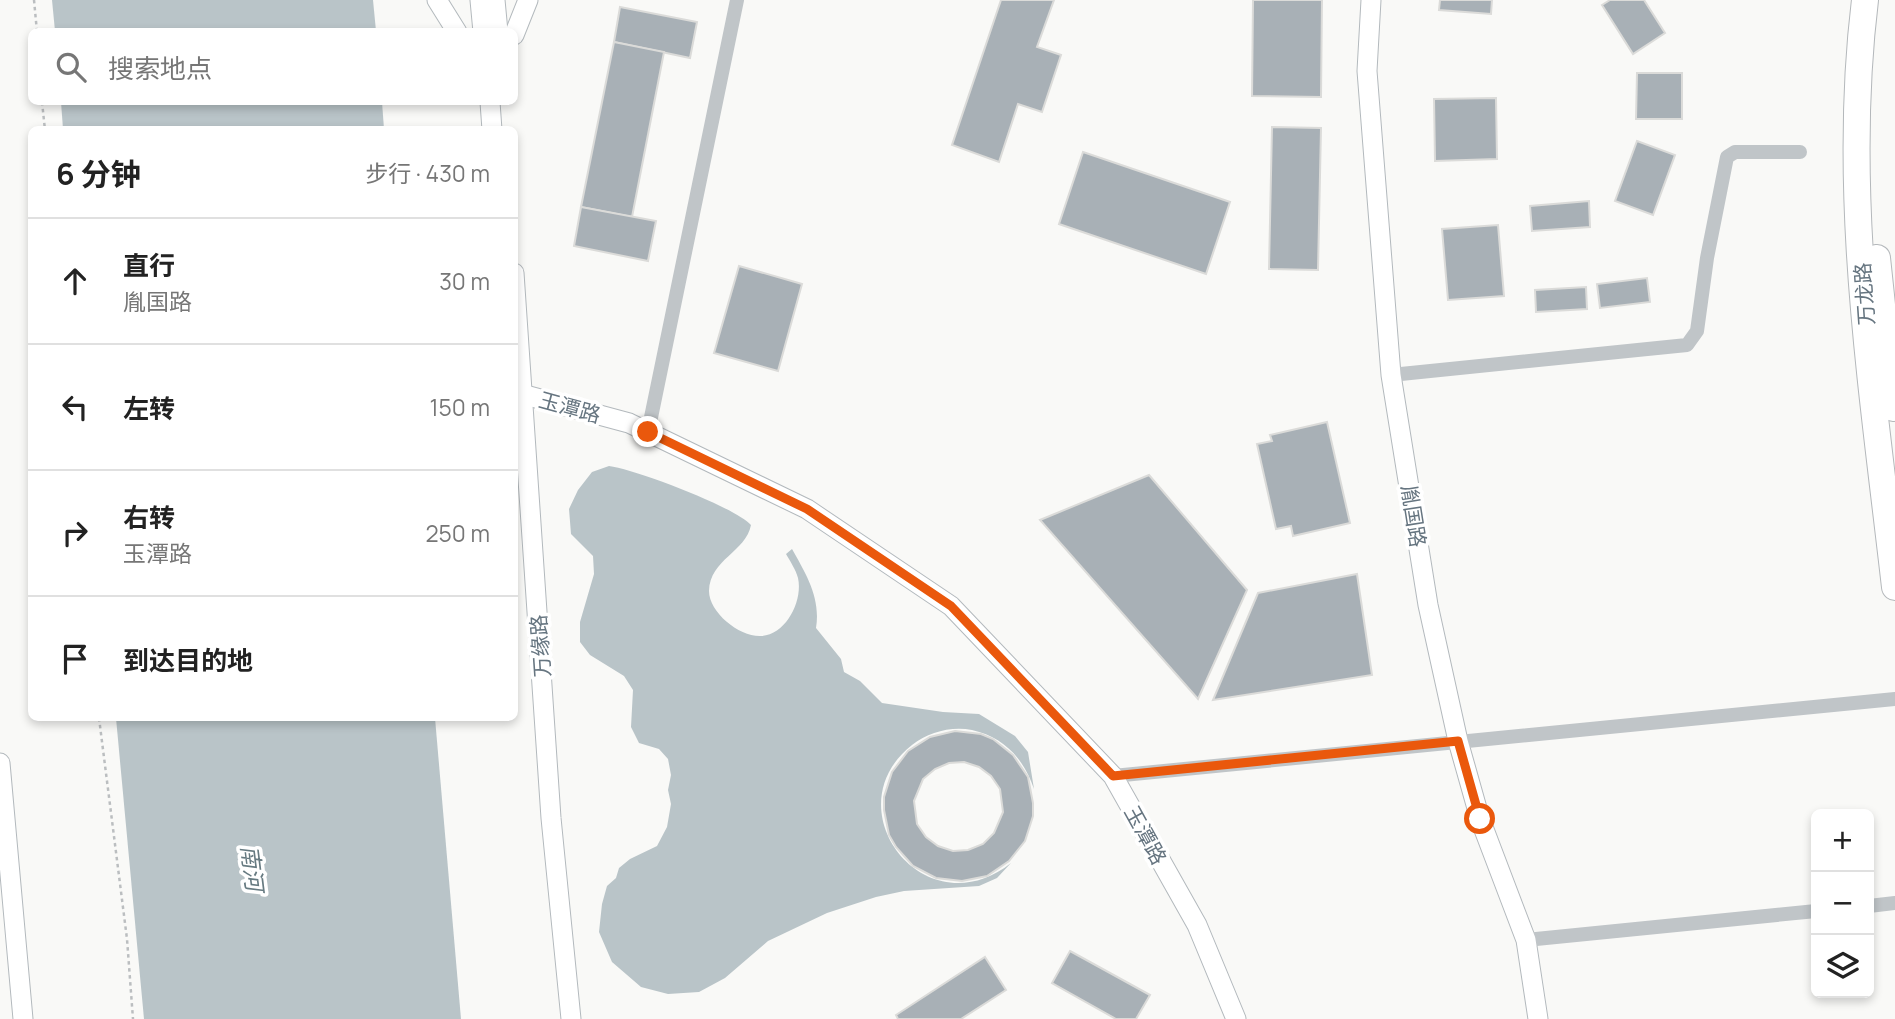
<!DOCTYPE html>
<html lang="zh">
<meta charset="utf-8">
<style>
body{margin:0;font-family:Manrope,"Noto Sans SC",sans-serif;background:#f6f6f6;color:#222}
.controls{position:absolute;right:21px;bottom:21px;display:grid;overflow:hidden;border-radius:10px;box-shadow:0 4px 10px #0003}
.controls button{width:63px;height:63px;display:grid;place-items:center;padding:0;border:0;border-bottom:2px solid #e0e0e0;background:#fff;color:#222;font:35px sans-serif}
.stop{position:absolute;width:21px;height:21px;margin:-16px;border:5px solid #ea580c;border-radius:50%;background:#fff}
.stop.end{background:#ea580c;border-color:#fff;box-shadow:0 2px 7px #0008}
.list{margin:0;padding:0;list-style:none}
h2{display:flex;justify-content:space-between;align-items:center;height:91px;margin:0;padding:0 28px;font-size:30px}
h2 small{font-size:23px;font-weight:400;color:#767676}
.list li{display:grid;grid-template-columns:46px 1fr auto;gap:21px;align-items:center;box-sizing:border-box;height:126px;padding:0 28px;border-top:2px solid #e0e0e0}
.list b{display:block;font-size:26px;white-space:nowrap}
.list p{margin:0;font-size:23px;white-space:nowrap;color:#767676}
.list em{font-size:23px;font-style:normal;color:#767676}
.icon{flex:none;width:38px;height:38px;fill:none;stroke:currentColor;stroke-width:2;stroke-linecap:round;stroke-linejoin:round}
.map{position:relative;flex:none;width:1895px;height:1019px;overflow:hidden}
.search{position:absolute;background:#fff;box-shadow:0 4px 10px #0003;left:28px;top:28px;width:490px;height:77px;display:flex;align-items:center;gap:18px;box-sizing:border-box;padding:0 24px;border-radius:10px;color:#767676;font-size:26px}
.panel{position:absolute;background:#fff;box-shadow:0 4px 10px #0003;left:28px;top:126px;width:490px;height:595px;border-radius:10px}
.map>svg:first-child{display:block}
.water{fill:#b9c4c8}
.building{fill:#a8b0b6;stroke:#dbdbd9;stroke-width:2;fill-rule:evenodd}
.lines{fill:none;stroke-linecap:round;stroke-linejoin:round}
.secondary-casing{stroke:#b3b9bd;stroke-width:21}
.highway-casing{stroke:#b4b8bb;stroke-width:28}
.path{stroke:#bbbec0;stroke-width:2.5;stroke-dasharray:3.5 3.5;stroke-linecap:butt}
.street{stroke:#c0c5c8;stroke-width:14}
.secondary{stroke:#fff;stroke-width:19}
.highway{stroke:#fff;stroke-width:26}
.route{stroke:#ea580c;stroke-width:9}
.labels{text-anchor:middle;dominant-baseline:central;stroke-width:7;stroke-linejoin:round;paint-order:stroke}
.street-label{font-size:21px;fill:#667580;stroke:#fff}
.water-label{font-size:23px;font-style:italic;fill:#667a81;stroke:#fff}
</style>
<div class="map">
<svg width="1895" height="1019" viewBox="0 0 1895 1019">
<rect width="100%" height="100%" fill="#f9f9f7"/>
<g class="water">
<path d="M52,0H373L376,31H55Z"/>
<path d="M61,102H382L384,129H63Z"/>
<path d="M609,466C634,469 735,507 751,525C746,552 710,559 709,591C709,613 741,638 762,636C787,634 803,600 798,578C796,570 790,561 786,554L792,549C806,574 821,598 816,628L841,659L844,672L860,681L882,703L943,712L979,714L1015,736L1028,752L1034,789C1024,759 1004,737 972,730C951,726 929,732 912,745C831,809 925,931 1011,863L997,878L979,886L904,891L876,897L827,913L768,941L725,978L699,992L668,994L641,987L612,962L599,932L602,904L607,886L616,878L619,868L630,859L657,846L667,827L671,804L668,790L671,775L668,759L659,749L639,743L631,727L633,690L624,676L590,655L580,642V622L594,574L593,556L571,534L569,509L578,490L592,472Z"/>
<path d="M116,718H435L461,1019H144Z"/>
</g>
<g class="building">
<path d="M1001,0H1054L1037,47L1061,55L1042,112L1018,104L999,162L952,145Z"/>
<path d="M1253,0H1322L1321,97L1252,96Z"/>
<path d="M1440,0H1492L1491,14L1439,10Z"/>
<path d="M1610,0H1644L1665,33L1633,54L1602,5Z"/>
<path d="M620,7L697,22L690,58L614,42Z"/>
<path d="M614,42L664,52L632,217L581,207Z"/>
<path d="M1637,73H1682V119H1636Z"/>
<path d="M1496,98L1497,159L1435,161L1434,99Z"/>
<path d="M1272,127L1321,128L1318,270L1269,269Z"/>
<path d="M1637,141L1675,155L1653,215L1615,201Z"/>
<path d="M1083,152L1230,202L1206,274L1059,224Z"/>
<path d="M1589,201L1590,227L1532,231L1530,206Z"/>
<path d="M581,207L656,221L648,261L574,246Z"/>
<path d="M1498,225L1504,296L1448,300L1442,229Z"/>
<path d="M739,266L802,284L778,371L714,353Z"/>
<path d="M1647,278L1650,302L1600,308L1597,284Z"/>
<path d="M1586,287L1587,309L1536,312L1535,290Z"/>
<path d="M1327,422L1350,523L1293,536L1291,526L1276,529L1257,444L1272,441L1270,435Z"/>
<path d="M1149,475L1247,590L1198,699L1040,520Z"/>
<path d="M1357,574L1372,675L1213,700L1258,593Z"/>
<path d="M955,731L981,734L993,739L1013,755L1028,777L1033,803V816L1025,841L1009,861L987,876L962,881L936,878L913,866L896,847L889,835L884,810V797L892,772L908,751L930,737ZM964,762L979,767L991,776L1000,789L1003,812L994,833L983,844L968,850L953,851L938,846L926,837L917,824L914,801L923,779L935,769L949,763Z"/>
<path d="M1070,951L1150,995L1136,1019H1116L1052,983Z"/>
<path d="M985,957L1006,990L961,1019H898L896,1015Z"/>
</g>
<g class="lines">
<g class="secondary-casing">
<g id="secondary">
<path d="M437,0L457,32"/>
<path d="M480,0L483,32"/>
<path d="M495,0L498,32"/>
<path d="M1371,0L1367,71L1391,375L1428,605L1458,741L1480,819L1526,940L1538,1019"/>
<path d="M514,35L528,0"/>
<path d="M490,102L492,130"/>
<path d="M514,273L551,818L571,1019"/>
<path d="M514,392L629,423L807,509L951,606L1113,776L1197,925L1236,1019"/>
<path d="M0,763L23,1019"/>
</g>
</g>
<g class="highway-casing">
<g id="highway">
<path d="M1865,0C1841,195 1873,393 1895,587"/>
<path d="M1877,258L1893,408"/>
</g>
</g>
<g class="path">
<path d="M34,0L37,32"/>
<path d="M42,102L45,130"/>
<path d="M99,718L127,939L133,1019"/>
</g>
<g class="street">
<path d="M1391,375L1687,345L1697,331L1707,258L1727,157L1735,152H1800"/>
<path d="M648,432L737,0"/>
<path d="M1113,776L1895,699"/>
<path d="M1869,906L1895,903"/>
<path d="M1526,940L1816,911"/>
</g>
<use href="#secondary" class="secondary"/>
<use href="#highway" class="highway"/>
</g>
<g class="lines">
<path class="route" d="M648,432L807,509L951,606L1113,776L1458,741L1480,819"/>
</g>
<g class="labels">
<g class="street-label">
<text transform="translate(1864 294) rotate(-94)">万龙路</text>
<text transform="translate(570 407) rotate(15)">玉潭路</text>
<text transform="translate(1414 516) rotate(81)">胤国路</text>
<text transform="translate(540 646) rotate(-94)">万缘路</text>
<text transform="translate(1146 835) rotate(61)">玉潭路</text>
</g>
<g class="water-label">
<text transform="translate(253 868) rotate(83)">南河</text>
</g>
</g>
</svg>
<div class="controls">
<button>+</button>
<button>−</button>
<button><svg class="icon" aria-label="layers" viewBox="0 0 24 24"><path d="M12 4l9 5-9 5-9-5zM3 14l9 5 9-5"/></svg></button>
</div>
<div class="stop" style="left:1480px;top:819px"></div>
<div class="stop end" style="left:648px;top:432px"></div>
<div class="search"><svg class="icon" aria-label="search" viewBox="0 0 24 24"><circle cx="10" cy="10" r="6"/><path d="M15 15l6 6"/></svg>搜索地点</div>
<section class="panel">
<h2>6 分钟<small>步行 · 430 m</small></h2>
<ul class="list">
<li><svg class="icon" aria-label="ahead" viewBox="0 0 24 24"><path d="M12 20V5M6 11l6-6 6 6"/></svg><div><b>直行</b><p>胤国路</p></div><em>30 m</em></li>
<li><svg class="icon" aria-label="left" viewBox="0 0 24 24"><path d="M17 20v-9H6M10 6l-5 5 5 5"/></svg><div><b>左转</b></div><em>150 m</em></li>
<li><svg class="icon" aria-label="right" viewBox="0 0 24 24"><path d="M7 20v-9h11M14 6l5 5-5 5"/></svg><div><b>右转</b><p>玉潭路</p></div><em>250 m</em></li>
<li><svg class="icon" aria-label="arrive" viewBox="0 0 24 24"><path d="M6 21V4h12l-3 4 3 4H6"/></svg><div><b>到达目的地</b></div></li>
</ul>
</section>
</div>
